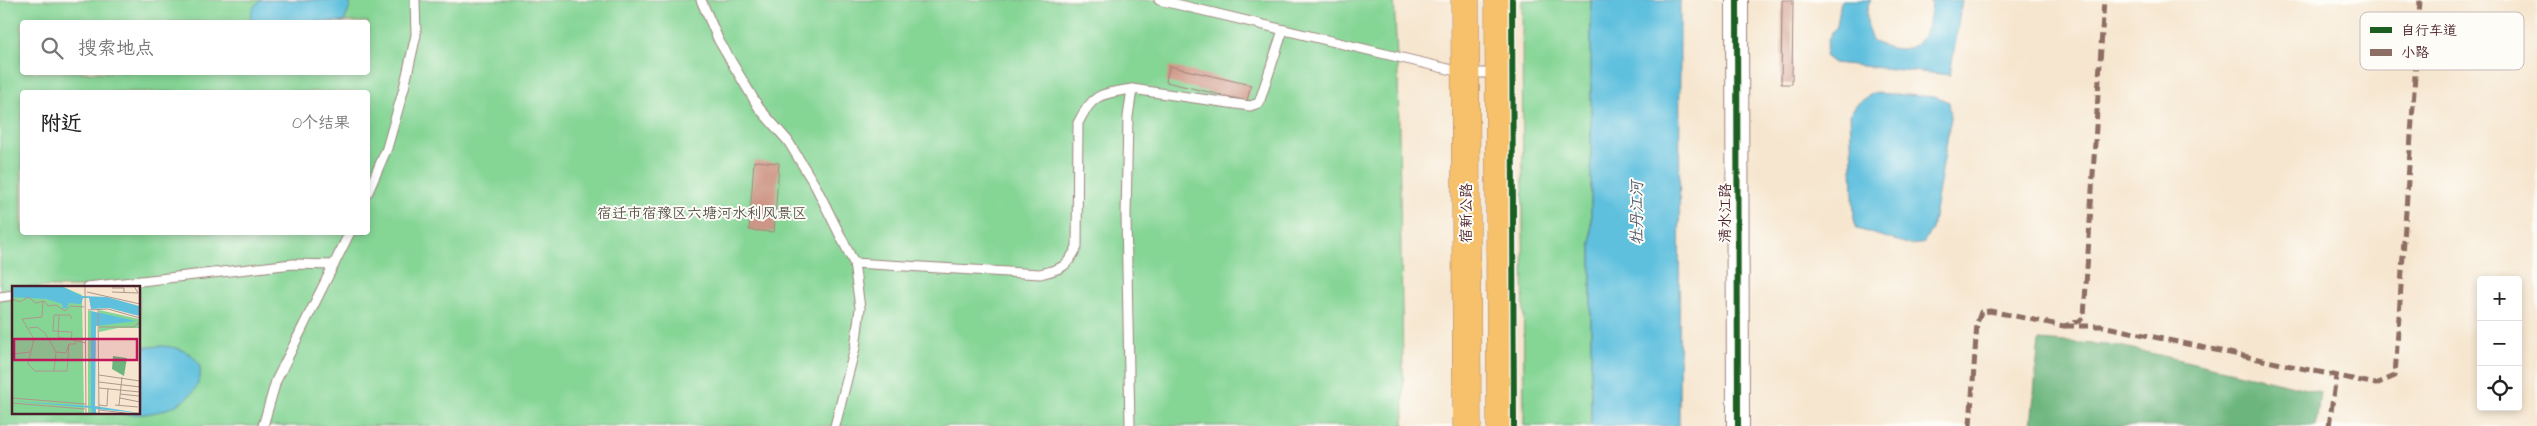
<!DOCTYPE html>
<html lang="zh">
<meta charset="utf-8">
<style>
body{margin:0;font-family:"Architects Daughter","LXGW WenKai TC",sans-serif;background:#f2f2f2;color:#222}
.controls{position:absolute;right:15px;bottom:15px;display:grid;overflow:hidden;border-radius:5px;box-shadow:0 2px 8px #0003}
.controls button{width:45px;height:45px;display:grid;place-items:center;padding:0;border:0;border-bottom:1px solid #e0e0e0;background:#fff;color:#222;font:25px sans-serif}
.list{margin:0;padding:0;list-style:none}
h2{display:flex;justify-content:space-between;align-items:center;height:65px;margin:0;padding:0 20px;font-size:21px}
h2 small{font-size:16px;font-weight:400;color:#767676}
.icon{flex:none;width:28px;height:28px;fill:none;stroke:currentColor;stroke-width:2;stroke-linecap:round;stroke-linejoin:round}
.map{position:relative;flex:none;width:2537px;height:426px;overflow:hidden}
.search{position:absolute;background:#fff;box-shadow:0 2px 8px #0003;left:20px;top:20px;width:350px;height:55px;display:flex;align-items:center;gap:12px;box-sizing:border-box;padding:0 18px;border-radius:5px;color:#767676;font-size:19px}
.panel{position:absolute;background:#fff;box-shadow:0 2px 8px #0003;left:20px;top:90px;width:350px;height:145px;border-radius:5px}
.map>svg:first-child{display:block}
.green{fill:#85d595;stroke:#687a60;fill-rule:evenodd}
.forest{fill:#6cb67e;stroke:#5b6a54}
.water{fill:#5fc0de;stroke:#547084}
.building{fill:#cd9585}
.lines{fill:none;stroke-linecap:round;stroke-linejoin:round}
.service-casing{stroke:#a0827d;stroke-width:11}
.tertiary-casing{stroke:#a0827d;stroke-width:24}
.trunk-casing{stroke:#a0827d;stroke-width:29}
.service{stroke:#fff;stroke-width:9}
.tertiary{stroke:#fff;stroke-width:22}
.trunk{stroke:#f7c06b;stroke-width:28}
.quiet{stroke:#8d6e63;stroke-width:5;stroke-dasharray:10 5;stroke-linecap:butt}
.cycleway-casing{stroke:#fdfcf7;stroke-width:9}
.cycleway{stroke:#1b5e20;stroke-width:6}
.labels{text-anchor:middle;dominant-baseline:central;stroke-width:4;stroke-linejoin:round;paint-order:stroke}
.park-label{font-size:15px;fill:#5c564b;stroke:#fdfcf7}
.street-label{font-size:15px;fill:#4a1f2b;stroke:#fdfcf7}
.water-label{font-size:16px;font-style:italic;fill:#51576a;stroke:#fdfcf7}
.inset-road{fill:none;stroke:#b1968d;stroke-width:1}
.view{fill:#c2185b;fill-opacity:0.15;stroke:#c2185b;stroke-width:2.5}
.inset-edge{fill:none;stroke:#4a1f2b;stroke-width:2.5}
.key{fill:#fdfcf7;stroke:#c7baba;stroke-width:1}
.key-label{font-size:14px;fill:#4a1f2b}
</style>
<div class="map">
<svg width="2537" height="426" viewBox="0 0 2537 426">
<rect width="100%" height="100%" fill="#fdfcf7"/>
<filter id="ink" filterUnits="userSpaceOnUse"><feTurbulence type="fractalNoise" baseFrequency=".02" numOctaves="2"/><feDisplacementMap in="SourceGraphic" scale="10" xChannelSelector="R" yChannelSelector="G"/><feConvolveMatrix kernelMatrix="1 2 1 2 8 2 1 2 1" color-interpolation-filters="sRGB"/></filter>
<filter id="wash" filterUnits="userSpaceOnUse"><feTurbulence type="fractalNoise" baseFrequency=".0096" numOctaves="4" result="noise"/><feDisplacementMap in="SourceGraphic" scale="20" xChannelSelector="R" yChannelSelector="G"/><feGaussianBlur stdDeviation="1.12" result="paint"/><feColorMatrix in="noise" values="0 0 0 0 0 0 0 0 0 0 0 0 0 0 0 0 0 1.4 0 .05"/><feComposite in="paint" operator="in"/></filter>
<g filter="url(#wash)">
<rect width="100%" height="100%" fill="#f6e6cf"/>
<g class="green">
<path d="M0,0H1394L1398,77L1404,426H0ZM22,22H368V72H22ZM22,92H368V232H22ZM14,287H139V412H14Z"/>
<path d="M1522,0H1591V426H1524Z"/>
</g>
<path class="forest" d="M2039,340L2120,346L2320,392L2316,426H2031Z"/>
<g class="water">
<path d="M260,0H350V7L344,22H249L253,8Z"/>
<path d="M1591,0H1680L1679,426H1591Z"/>
<path d="M1841,0H1871C1863,13 1868,28 1872,41C1912,60 1928,44 1932,3L1930,0H1962L1950,75L1834,63L1825,56L1828,39L1837,26Z"/>
<path d="M1873,93L1937,97L1949,102L1951,117L1932,229L1923,243L1911,245L1857,229L1854,219L1850,113L1857,104Z"/>
<path d="M160,346C231,348 204,426 113,413L112,412H139V348Z"/>
</g>
<g id="blocks">
<g class="building">
<path d="M1782,0H1793L1792,84H1781Z"/>
<path d="M1169,66L1251,85L1247,101L1166,82Z"/>
<path d="M754,161L779,163L774,232L749,230Z"/>
</g>
</g>
</g>
<g filter="url(#ink)">
<use href="#blocks" fill-opacity="0" stroke="#a0827d" stroke-width="1"/>
<g class="lines">
<g class="service-casing">
<g id="service">
<path d="M701,0L719,41L759,108L788,141L816,187L854,263L860,308L855,348L835,426"/>
<path d="M1159,0L1465,73H1497"/>
<path d="M368,192L387,148L404,88L416,35L415,0"/>
<path d="M854,263L1040,274C1062,269 1067,267 1077,247L1078,123C1093,93 1101,94 1132,89"/>
<path d="M87,287L293,264L334,265"/>
<path d="M0,297L14,295"/>
<path d="M263,426L276,381L350,232"/>
<path d="M1130,426L1126,216L1128,117L1132,89L1250,106L1259,103L1283,30"/>
</g>
</g>
<g class="tertiary-casing">
<path id="tertiary" d="M1737,0L1738,426"/>
</g>
<g class="trunk-casing">
<g id="trunk">
<path d="M1465,0L1467,426"/>
<path d="M1499,0L1501,426"/>
</g>
</g>
<use href="#service" class="service"/>
<use href="#tertiary" class="tertiary"/>
<use href="#trunk" class="trunk"/>
<g class="quiet">
<path d="M2064,326H2102L2376,384L2395,376L2420,0"/>
<path d="M1970,426L1977,323L1981,312L1990,311L2064,326L2079,321L2084,317L2104,0"/>
<path d="M2329,426L2336,376"/>
</g>
<g class="cycleway-casing">
<g id="cycleway">
<path d="M1512,0L1514,426"/>
<path d="M1737,0L1738,426"/>
</g>
</g>
<use href="#cycleway" class="cycleway"/>
</g>
</g>
<g class="labels">
<g class="park-label">
<text x="702" y="213">宿迁市宿豫区六塘河水利风景区</text>
</g>
<g class="street-label">
<text transform="translate(1466 213) rotate(-90)">宿新公路</text>
<text transform="translate(1725 213) rotate(-90)">清水江路</text>
</g>
<g class="water-label">
<text transform="translate(1637 213) rotate(-90)">牡丹江河</text>
</g>
</g>
<g transform="translate(12 286)">
<rect width="128" height="128" fill="#f6e6cf"/>
<path d="M49,0L70,9L72,127H0V1ZM87,24L127,33V42H106L87,46ZM76,25H79L80,127H76Z" fill="#85d595"/>
<path d="M101,70L115,72L112,90L100,83Z" fill="#6cb67e"/>
<path d="M49,0L70,10L95,11L127,20V30L97,22L79,23L77,12H71L69,18L57,17L55,22L51,23L50,18L35,13L0,11L2,1ZM79,25L124,35L84,40L83,120L127,127L84,123V127H80L79,122L0,115L79,120Z" fill="#5fc0de"/>
<path class="inset-road" d="M73,0L74,127M100,2H112V7M75,6L128,18M100,6L126,7L122,0M0,13L8,16L16,11L24,17L32,15L36,20L44,19L53,25L59,20L72,21M31,15L30,31L10,33L22,53L16,78L23,85H55L57,58H63L64,55M76,24L96,23L128,32M86,24L87,127M47,29H42L41,45L60,46L59,54M60,33L58,29H47L46,51L74,57M87,41H122L128,36M17,42L25,41L33,47L44,66L42,85M44,66L54,67L57,58M1,68L18,66M87,89L128,95M87,96L128,101M87,102L128,106M108,108L127,110M0,112L74,118M108,112L128,116M0,117L73,123M87,119L95,120L96,102M103,119L126,121M107,119L110,91M87,124L113,127"/>
<path class="view" d="M2,53H125V74H2Z"/>
<rect width="128" height="128" class="inset-edge"/>
</g>
<rect x="2360" y="12" width="164" height="58" rx="8" class="key"/>
<rect x="2370" y="27" width="22" height="6" fill="#1b5e20"/>
<rect x="2370" y="49" width="22" height="7" fill="#8d6e63"/>
<g class="key-label">
<text x="2401" y="35">自行车道</text>
<text x="2401" y="57">小路</text>
</g>
</svg>
<div class="controls">
<button>+</button>
<button>−</button>
<button><svg class="icon" aria-label="locate" viewBox="0 0 24 24"><circle cx="12" cy="12" r="6"/><path d="M12 2v4M12 18v4M2 12h4M18 12h4"/></svg></button>
</div>
<div class="search"><svg class="icon" aria-label="search" viewBox="0 0 24 24"><circle cx="10" cy="10" r="6"/><path d="M15 15l6 6"/></svg>搜索地点</div>
<section class="panel">
<h2>附近<small>0个结果</small></h2>
<ul class="list">
</ul>
</section>
</div>
